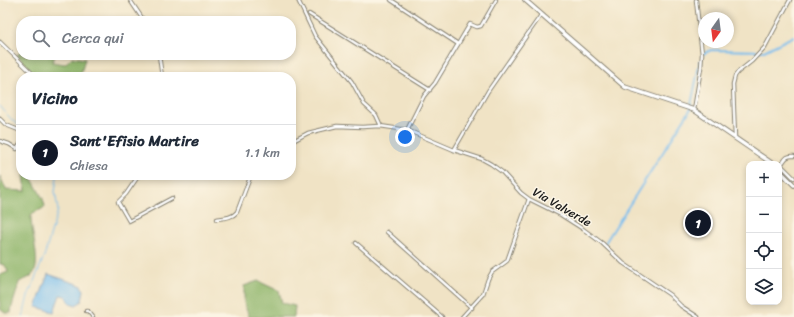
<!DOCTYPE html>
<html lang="it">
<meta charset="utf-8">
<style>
body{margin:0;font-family:Sriracha,sans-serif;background:#f6f6f7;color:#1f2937}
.controls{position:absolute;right:12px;bottom:12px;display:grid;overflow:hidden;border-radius:8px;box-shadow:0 2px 6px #0003}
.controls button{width:36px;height:36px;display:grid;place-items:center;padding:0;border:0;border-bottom:1px solid #e0e1e3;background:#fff;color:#1f2937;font:20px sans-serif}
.compass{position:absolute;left:698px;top:12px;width:36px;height:36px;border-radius:50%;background:#fff;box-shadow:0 2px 6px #0003;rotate:194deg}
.you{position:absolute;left:405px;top:137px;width:14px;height:14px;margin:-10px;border:3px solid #fff;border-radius:50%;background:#1a73e8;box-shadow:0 0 0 6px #1a73e833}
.badge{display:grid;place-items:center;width:26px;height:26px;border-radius:50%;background:#111827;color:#fff;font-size:13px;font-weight:700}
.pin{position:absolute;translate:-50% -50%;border:2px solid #fff;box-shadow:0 1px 4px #0006}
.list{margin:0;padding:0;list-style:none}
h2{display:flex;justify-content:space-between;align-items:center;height:52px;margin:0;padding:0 16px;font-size:17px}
h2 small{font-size:13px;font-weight:400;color:#747a83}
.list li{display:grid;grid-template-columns:26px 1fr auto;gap:12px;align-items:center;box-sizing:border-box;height:56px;padding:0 16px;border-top:1px solid #e0e1e3}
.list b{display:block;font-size:15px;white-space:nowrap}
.list p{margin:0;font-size:13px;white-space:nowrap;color:#747a83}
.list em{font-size:13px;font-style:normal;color:#747a83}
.icon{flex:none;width:22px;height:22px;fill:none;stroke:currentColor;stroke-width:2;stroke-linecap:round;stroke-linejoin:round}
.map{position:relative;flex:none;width:794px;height:317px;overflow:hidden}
.search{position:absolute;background:#fff;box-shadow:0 2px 6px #0003;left:16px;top:16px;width:280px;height:44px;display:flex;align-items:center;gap:10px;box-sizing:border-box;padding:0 14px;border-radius:16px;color:#747a83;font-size:15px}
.panel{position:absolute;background:#fff;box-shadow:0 2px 6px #0003;left:16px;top:72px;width:280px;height:108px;border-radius:16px}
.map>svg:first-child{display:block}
.forest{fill:#8fb56a;stroke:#566843}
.water{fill:#77bdee;stroke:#4a6c85}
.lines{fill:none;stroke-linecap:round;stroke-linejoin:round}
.stream{stroke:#77bdee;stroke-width:1}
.canal{stroke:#77bdee;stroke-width:2}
.minor-casing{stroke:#868070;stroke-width:4.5}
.major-casing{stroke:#868070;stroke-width:5.5}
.minor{stroke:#fff;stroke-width:2.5}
.major{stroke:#fff;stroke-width:3.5}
.labels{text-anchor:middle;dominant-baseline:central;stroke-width:3;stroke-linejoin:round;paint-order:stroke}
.street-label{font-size:12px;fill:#1c1c1c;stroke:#fcf5e5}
</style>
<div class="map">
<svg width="794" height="317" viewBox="0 0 794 317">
<rect width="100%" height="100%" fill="#fcf5e5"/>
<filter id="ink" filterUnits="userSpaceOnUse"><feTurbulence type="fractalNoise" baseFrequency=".025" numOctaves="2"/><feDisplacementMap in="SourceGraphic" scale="8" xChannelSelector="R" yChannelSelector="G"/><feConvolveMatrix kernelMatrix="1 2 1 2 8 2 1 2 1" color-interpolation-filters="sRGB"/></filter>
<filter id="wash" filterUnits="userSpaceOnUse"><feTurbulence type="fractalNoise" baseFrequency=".012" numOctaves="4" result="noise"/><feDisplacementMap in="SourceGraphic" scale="16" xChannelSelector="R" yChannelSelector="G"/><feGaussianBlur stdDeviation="0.9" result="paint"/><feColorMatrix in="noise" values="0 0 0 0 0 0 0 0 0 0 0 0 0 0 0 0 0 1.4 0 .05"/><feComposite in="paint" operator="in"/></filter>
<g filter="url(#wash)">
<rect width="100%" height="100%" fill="#f0e3c5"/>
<g class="forest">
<path d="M21,51V55H56L52,62L65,64L72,57L85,59L80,77H37L17,55Z"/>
<path d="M24,175H30L43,199L45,206C42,211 35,210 31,215C30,230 42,263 33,274C29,279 24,279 19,282C18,290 11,306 11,313H5L0,309V275L8,272C7,267 4,264 0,264V176L6,190L26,191Z"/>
<path d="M258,281L279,291L282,303L295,306L294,317H249L244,303V286Z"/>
</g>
<path class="water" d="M48,274L80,285L84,290L82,301L76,305L70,303L66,296L60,295L54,312L36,307Z"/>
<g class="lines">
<g class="stream">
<path d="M0,106L11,119L21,127"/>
<path d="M44,257L58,210L55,192L57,177L56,175"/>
<path d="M23,317L28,296L43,259"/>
</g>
<g class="canal">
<path d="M703,54L711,50L764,51L794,36"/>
<path d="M605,243L690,110L700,61"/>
</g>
</g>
</g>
<g filter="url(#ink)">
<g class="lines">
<g class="minor-casing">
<g id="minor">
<path d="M130,0L144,21"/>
<path d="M298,0L315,36L352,82L364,104L376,115L381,126"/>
<path d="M391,0L458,44"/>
<path d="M309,14L430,90"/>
<path d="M0,42L36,77"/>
<path d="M159,55L162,77"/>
<path d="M694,110L701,68L702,54L696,0"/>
<path d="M0,119L6,125L21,131"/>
<path d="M407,130L424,96L435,83L470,24L477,27L481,26L496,0"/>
<path d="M735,138L733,84L735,76L738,72L752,61L765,47L790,0"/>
<path d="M0,141L9,144L17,149L21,143"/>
<path d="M291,142L308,133L337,126L362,127L380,126L407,130L454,150L482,159L491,164L502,172L521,193L529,199L561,215L583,229L602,243L623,263L670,295L681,306L698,317"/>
<path d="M454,150L488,91L541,15"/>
<path d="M781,165L794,178"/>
<path d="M779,167C785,162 784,155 794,156"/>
<path d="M139,175L126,194L118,202L129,221L172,198"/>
<path d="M217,219C224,218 232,218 237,212L251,175"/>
<path d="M387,232L472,308"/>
<path d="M356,243L442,317"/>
<path d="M86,311H88L93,317"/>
<path d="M462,317L483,294L488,279L492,272L507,261L529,199"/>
</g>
</g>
<g class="major-casing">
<g id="major">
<path d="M525,0L625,87L694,110L773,164"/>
<path d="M779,170L794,185"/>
</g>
</g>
<use href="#minor" class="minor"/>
<use href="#major" class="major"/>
</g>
</g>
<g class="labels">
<g class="street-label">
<text transform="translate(562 207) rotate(30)">Via Valverde</text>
</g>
</g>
</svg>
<div class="controls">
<button>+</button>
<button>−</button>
<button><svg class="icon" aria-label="locate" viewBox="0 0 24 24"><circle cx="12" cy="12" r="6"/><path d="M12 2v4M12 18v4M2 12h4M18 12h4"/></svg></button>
<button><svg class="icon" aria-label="layers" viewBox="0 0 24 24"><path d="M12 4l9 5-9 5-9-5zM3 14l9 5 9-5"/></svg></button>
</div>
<svg class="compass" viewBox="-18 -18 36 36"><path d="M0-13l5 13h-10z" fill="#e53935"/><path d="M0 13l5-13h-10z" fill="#747a83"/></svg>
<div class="you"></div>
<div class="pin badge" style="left:698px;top:223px">1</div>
<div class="search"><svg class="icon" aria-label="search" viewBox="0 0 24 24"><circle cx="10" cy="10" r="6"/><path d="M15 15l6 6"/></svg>Cerca qui</div>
<section class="panel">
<h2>Vicino<small></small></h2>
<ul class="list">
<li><span class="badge">1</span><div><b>Sant'Efisio Martire</b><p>Chiesa</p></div><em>1.1 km</em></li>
</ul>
</section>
</div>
